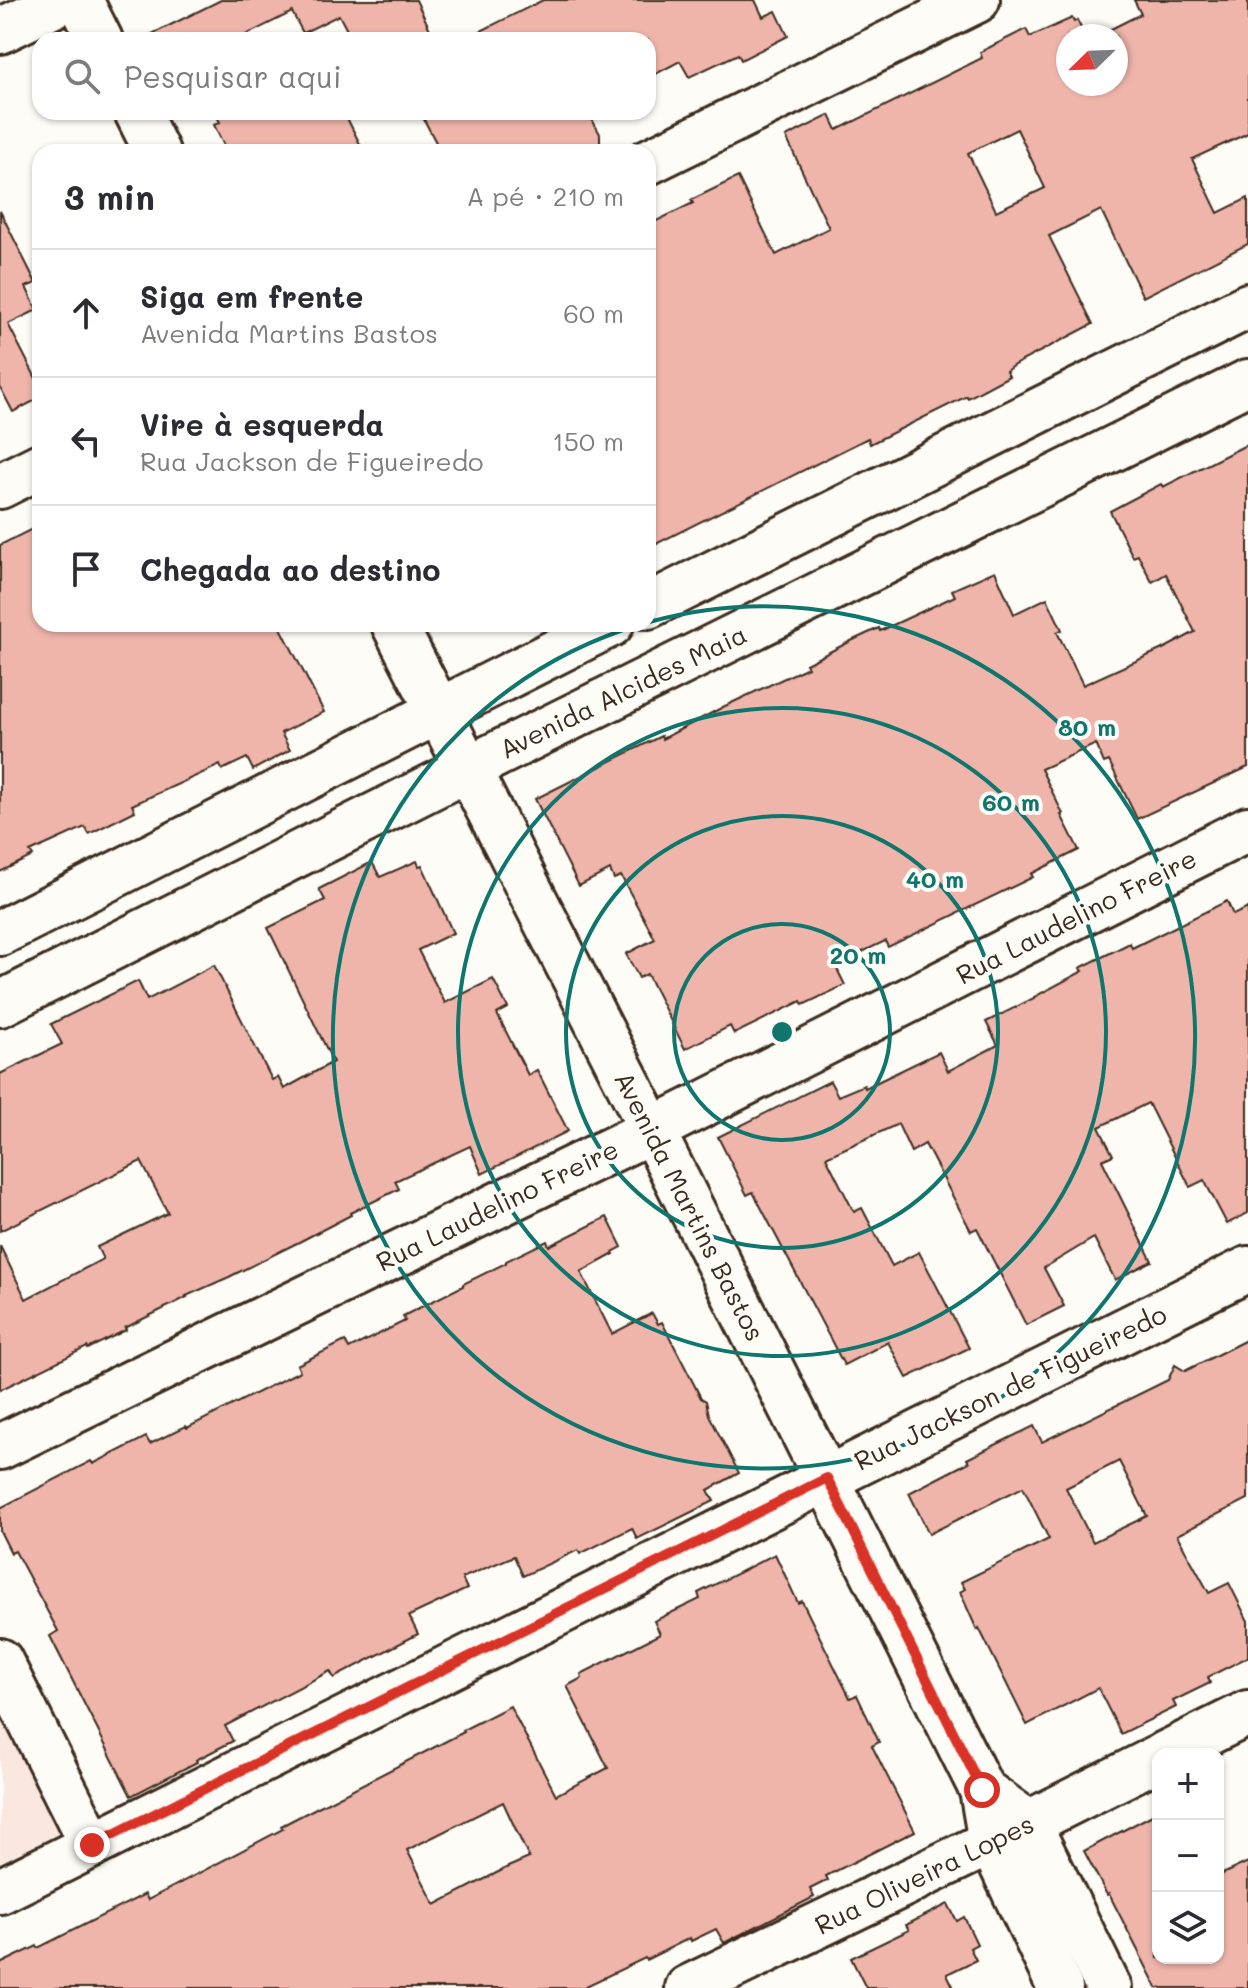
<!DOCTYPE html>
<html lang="pt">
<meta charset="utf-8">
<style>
body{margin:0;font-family:Mali,sans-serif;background:#f2f2f3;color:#2b2b33}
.controls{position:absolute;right:24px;bottom:24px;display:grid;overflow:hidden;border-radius:16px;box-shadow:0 2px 6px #0004}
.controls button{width:72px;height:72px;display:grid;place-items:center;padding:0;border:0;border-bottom:2px solid #e1e1e2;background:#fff;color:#2b2b33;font:40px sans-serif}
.compass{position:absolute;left:1056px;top:24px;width:72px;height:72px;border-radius:50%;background:#fff;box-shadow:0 2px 6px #0004;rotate:247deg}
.stop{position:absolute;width:24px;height:24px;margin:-18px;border:6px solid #d93025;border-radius:50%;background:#fff}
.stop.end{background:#d93025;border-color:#fff;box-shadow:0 2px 8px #0008}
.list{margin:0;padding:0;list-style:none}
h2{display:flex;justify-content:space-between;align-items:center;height:104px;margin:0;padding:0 32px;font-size:34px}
h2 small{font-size:26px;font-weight:400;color:#7c7c81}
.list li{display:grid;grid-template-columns:52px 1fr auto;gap:24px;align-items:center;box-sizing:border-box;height:128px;padding:0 32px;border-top:2px solid #e1e1e2}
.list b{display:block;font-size:30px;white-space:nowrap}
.list p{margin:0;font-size:26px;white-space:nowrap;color:#7c7c81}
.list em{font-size:26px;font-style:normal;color:#7c7c81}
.icon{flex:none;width:44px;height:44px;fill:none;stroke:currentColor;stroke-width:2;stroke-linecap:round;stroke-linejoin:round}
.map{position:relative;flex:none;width:1248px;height:1988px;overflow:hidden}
.search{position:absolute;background:#fff;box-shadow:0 2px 6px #0004;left:32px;top:32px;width:624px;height:88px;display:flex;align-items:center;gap:20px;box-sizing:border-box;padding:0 28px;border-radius:24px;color:#7c7c81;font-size:30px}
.panel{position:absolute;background:#fff;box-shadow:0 2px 6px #0004;left:32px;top:144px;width:624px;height:488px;border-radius:24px}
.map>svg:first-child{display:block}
.built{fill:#f9e7e0}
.building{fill:#efb5ab;stroke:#3b2a1e;stroke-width:2;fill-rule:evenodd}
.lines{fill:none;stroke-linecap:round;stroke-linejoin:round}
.street-casing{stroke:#3b2a1e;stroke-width:50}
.secondary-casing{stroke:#3b2a1e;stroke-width:50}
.street{stroke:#fdfcf7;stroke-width:44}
.secondary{stroke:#fdfcf7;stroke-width:44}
.route{stroke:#d93025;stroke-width:10}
.ring{fill:none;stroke:#0f766e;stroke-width:4}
.labels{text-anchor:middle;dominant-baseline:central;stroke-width:8;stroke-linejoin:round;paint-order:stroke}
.street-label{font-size:26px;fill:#3b2a1e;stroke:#fdfcf7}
.centre{fill:#0f766e;stroke:#fdfcf7;stroke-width:4}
.ring-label{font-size:24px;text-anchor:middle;font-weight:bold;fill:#0f766e;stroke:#fdfcf7;stroke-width:8;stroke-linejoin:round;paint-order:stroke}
</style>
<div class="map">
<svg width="1248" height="1988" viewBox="0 0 1248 1988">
<rect width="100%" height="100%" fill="#fdfcf7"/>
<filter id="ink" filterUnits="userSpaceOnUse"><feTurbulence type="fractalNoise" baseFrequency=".0125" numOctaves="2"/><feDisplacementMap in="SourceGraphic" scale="16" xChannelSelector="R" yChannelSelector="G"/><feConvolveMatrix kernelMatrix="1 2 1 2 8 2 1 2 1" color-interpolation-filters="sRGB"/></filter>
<g filter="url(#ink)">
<path class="built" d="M0,1710L61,1832L0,1862Z"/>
<g class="building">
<path d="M221,0H416L435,40H352L339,15L303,33L292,12L236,40H140Z"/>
<path d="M543,0H755L763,17L776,11L788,36L741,60L738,54L689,77L680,61L648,78V40H463Z"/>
<path d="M1134,0H1248V133L1192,159L1218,213L1248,198V244L1143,297L1101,210L1049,236L1093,324L1014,365L1006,371L1009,376L968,398L967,396L870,444L868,438L648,548V225L693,203L691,200L738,177L776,255L829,228L786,137L830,115L837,130L982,58L980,52L1026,29L1030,37L1072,18L1074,22L1077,20L1085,36H1068V84H1116V36H1097L1141,14ZM1017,129L1045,188L996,211L968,153Z"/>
<path d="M214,112H344L364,152H227L214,125L220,122Z"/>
<path d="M420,112H588L600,134V146L588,152H441Z"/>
<path d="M0,211L36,283L26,287L37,310L8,324L40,386V398L13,412L0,387Z"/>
<path d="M1248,444V767L1137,819L1109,761L1104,763L1096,744L1041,769L1063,814L1061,815L1079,850L1031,874L1033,877L888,947L885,941L835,965L845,985L803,1005L801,1001L734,1034L730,1026L685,1049L647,974L639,978L626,954L655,939L621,876L614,879L610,870L579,886L535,799L661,736L662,739L725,706L808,667L806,664L851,641L879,628L880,631L955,596L952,590L995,571L1014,614L1047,598L1062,630L1057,632L1083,685L1167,647L1195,632L1166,574L1152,582L1138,555L1133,557L1110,511L1161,484L1163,487Z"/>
<path d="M40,525V624H279L324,712L281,733L290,750L253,770L247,758L222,770L220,765L132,805L135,811L89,834L85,827L30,852L33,856L0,872V545Z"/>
<path d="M417,861L419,866L422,865L453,933L418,950L445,1003L493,979L508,1008L497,1014L528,1075L537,1070L568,1131L482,1174L470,1146L395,1181L399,1189L350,1213L351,1215L299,1242L229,1277L186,1296L187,1297L125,1328L126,1330L88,1349L87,1347L0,1390V1246L26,1299L103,1259L97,1247L168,1213L141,1161L0,1231V1074L62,1044L51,1024L138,981L147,1000L214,965L272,1080L278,1077L284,1089L333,1062L268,928L325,900L319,889L372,862L380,877Z"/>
<path d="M1227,901L1233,915L1248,908V1213L1227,1224L1204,1180L1190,1187L1148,1103L1099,1127L1113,1155L1102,1160L1152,1261L1115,1280L1094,1238L1044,1268L1064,1306L1026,1325L977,1228L971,1231L925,1144L911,1152L898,1124L826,1157L854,1212L862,1208L892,1266L919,1252L969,1348L907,1378L888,1342L844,1365L753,1192L747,1195L718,1137L830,1081L838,1096L864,1085L865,1088L939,1052L948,1071L998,1045L986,1022L1034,998V997L1083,971L1080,968L1130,943L1132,948Z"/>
<path d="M607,1217L622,1247L613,1252L614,1254L581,1272L612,1334L652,1313L658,1324L662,1322L701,1398L706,1401L709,1415L739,1473L708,1490L714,1501L637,1539L632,1528L580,1554L578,1550L523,1576L514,1556L462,1578L467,1589L409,1616L418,1634L334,1678L330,1671L225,1726L233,1741L196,1760L197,1762L131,1796L50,1636L58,1631L15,1551L11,1553L0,1531V1508L91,1461L93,1464L146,1437L150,1444L186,1426L187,1428L300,1371L297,1365L345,1341L349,1349L405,1321L403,1316L463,1286V1284L506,1263V1261L547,1241L549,1246Z"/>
<path d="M1248,1339V1499L1177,1535L1209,1593L1229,1583L1248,1621V1657L1208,1677L1210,1683L1173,1701L1176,1707L1121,1734L1098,1688L1027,1725L979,1628L977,1630L960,1592L965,1589L961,1582L1049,1539L1023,1487L929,1534L909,1493L969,1462L967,1459L1034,1426L1042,1442L1168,1380L1175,1365L1185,1371ZM1119,1461L1147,1516L1093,1542L1066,1488Z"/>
<path d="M775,1554L798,1603L802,1601L850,1698L857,1695L879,1742L872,1746L915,1831L826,1876L828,1880L810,1889L814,1897L724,1943L716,1929L691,1941L690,1938L646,1960L645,1958L582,1988H0V1964L37,1946L38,1948L145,1894L148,1900L283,1829L281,1826L464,1732L463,1730L510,1706L556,1795L608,1768L567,1686L582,1678L581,1674L660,1634L654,1621L700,1599L698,1593ZM503,1802L529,1858L508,1867L435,1905L407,1850Z"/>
<path d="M1158,1812V1958H1218V1876L1248,1862V1988H1157L1109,1894L1107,1895L1084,1851Z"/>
<path d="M948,1904L957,1921L964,1917L977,1944L970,1948L976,1960L947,1974L954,1988H866L851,1958L909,1930L906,1925Z"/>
</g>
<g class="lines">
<g class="street-casing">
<g id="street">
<path d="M80,0L100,40"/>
<path d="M0,31L64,0"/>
<path d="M137,112L157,152"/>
<path d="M648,162L977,0"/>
<path d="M0,486L40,466"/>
<path d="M394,624L438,710"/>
<path d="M0,1447L652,1130L1248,829"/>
<path d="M0,1661L92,1845"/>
<path d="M1165,1754L1248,1713"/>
<path d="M0,1891L1248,1269"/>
<path d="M688,1988L991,1842L1158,1758"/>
</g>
</g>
<g class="secondary-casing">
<g id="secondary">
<path d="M648,606L1248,306"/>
<path d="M438,710L652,1130L982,1790L991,1842L1060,1988"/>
<path d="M0,933L611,624"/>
<path d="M0,1004L467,769L1248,382"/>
<path d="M982,1790L1028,1823L1109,1988"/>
</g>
</g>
<use href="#street" class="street"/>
<use href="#secondary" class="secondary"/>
</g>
</g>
<g class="lines" filter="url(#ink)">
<path class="route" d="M92,1845L827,1478L982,1790"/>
</g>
<g class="ring">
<circle cx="782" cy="1032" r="108"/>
<circle cx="782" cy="1032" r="216"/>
<circle cx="782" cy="1032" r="324"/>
<path d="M649 622A431 431 0 1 1 642 624"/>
</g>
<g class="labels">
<g class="street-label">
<text transform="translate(623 691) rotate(-26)">Avenida Alcides Maia</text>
<text transform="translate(1076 916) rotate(-27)">Rua Laudelino Freire</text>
<text transform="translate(497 1205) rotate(-26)">Rua Laudelino Freire</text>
<text transform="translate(690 1206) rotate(63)">Avenida Martins Bastos</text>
<text transform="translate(1010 1387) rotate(-26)">Rua Jackson de Figueiredo</text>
<text transform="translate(924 1874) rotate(-26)">Rua Oliveira Lopes</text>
</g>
</g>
<circle cx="782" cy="1032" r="12" class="centre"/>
<g class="ring-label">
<text x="1087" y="736">80 m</text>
<text x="1011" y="811">60 m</text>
<text x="935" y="888">40 m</text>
<text x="858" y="964">20 m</text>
</g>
</svg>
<div class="controls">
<button>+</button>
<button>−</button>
<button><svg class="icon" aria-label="layers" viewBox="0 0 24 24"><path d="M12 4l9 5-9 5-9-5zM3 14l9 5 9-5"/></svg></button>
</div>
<svg class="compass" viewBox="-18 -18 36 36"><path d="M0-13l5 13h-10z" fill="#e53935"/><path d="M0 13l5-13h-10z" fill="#7c7c81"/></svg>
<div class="stop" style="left:982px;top:1790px"></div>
<div class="stop end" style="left:92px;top:1845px"></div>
<div class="search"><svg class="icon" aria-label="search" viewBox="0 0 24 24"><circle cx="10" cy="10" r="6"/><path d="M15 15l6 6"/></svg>Pesquisar aqui</div>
<section class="panel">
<h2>3 min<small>A pé · 210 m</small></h2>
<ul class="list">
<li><svg class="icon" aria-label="ahead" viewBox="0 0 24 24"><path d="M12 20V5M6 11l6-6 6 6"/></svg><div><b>Siga em frente</b><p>Avenida Martins Bastos</p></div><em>60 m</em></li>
<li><svg class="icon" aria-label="left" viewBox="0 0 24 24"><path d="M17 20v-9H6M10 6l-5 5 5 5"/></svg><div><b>Vire à esquerda</b><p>Rua Jackson de Figueiredo</p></div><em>150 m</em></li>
<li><svg class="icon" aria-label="arrive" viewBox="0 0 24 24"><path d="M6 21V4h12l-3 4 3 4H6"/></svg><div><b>Chegada ao destino</b></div></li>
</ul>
</section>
</div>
